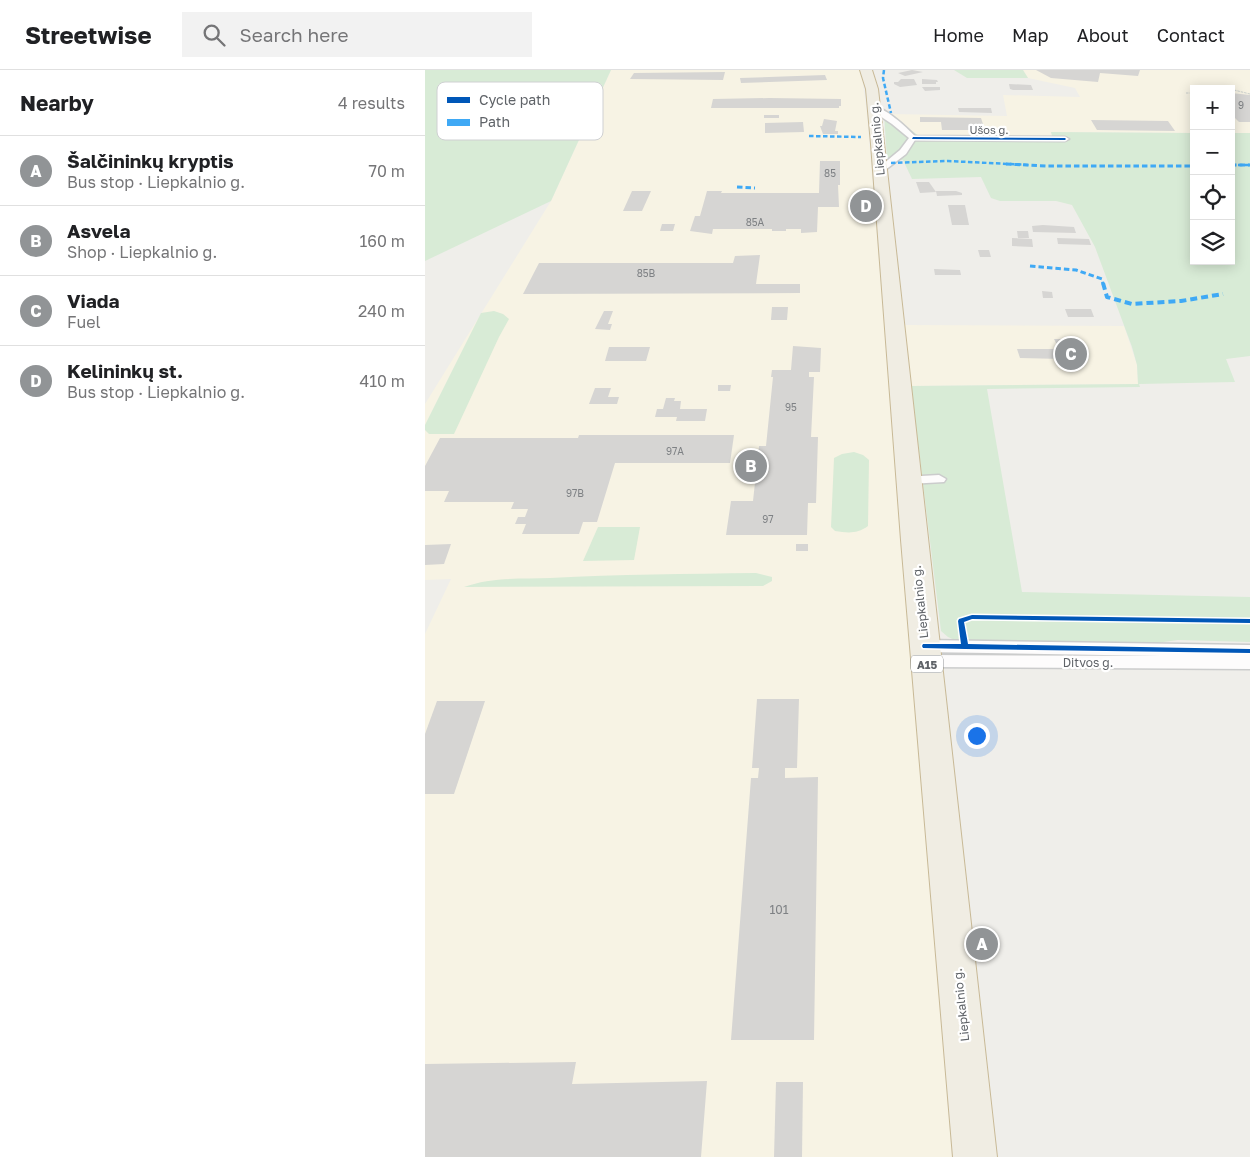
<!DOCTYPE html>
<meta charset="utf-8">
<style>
body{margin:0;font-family:"Golos Text",sans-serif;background:#f2f2f2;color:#202124}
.controls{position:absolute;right:15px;top:15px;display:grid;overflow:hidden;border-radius:0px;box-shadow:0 2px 12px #0003}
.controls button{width:45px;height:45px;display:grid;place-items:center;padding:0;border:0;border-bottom:1px solid #e0e0e0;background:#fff;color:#202124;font:25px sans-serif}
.you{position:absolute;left:551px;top:665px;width:18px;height:18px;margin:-12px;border:4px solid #fff;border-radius:50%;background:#1a73e8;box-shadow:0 0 0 8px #1a73e833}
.badge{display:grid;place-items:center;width:32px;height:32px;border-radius:50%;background:#919496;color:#fff;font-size:16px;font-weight:700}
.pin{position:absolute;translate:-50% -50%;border:2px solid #fff;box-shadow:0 1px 5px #0006}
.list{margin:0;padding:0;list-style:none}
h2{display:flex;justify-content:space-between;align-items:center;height:65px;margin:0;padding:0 20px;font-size:21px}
h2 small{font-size:16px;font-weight:400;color:#757577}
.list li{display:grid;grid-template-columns:32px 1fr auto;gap:15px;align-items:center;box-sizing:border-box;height:70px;padding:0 20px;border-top:1px solid #e0e0e0}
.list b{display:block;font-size:19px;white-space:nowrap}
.list p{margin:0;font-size:16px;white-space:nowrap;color:#757577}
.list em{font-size:16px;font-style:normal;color:#757577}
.icon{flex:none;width:28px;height:28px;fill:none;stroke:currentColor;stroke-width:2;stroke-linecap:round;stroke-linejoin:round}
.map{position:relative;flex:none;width:825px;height:1087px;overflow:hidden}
header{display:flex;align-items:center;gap:30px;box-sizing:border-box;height:70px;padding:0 25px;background:#fff;border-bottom:1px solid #e0e0e0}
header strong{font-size:24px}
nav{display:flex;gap:28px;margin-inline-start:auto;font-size:18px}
.search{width:350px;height:45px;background:#f2f2f2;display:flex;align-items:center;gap:12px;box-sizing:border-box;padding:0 18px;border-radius:0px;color:#757577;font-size:19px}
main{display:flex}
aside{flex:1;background:#fff}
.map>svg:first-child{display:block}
.commercial{fill:#f7f3e4}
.green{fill:#d8ebd6}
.building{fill:#d6d5d3}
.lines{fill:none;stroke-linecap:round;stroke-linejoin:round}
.street-casing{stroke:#cbcccc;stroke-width:3}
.highway-casing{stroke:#c8b996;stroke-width:2}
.path{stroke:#cacfcc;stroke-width:1;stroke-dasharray:2.5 1;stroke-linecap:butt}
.street{fill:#fdfcfc;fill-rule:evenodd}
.highway{fill:#f0ede3;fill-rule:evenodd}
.quiet-far2{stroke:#3fa9f5;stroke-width:2.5;stroke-dasharray:4.5 2.5;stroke-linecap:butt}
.quiet-far1{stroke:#3fa9f5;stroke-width:3;stroke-dasharray:5.5 3;stroke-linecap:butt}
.quiet{stroke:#3fa9f5;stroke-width:4;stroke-dasharray:7 4;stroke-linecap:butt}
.cycleway-casing{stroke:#fff;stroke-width:3}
.cycleway{fill:#0057b8;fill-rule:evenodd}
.labels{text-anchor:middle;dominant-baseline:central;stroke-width:4.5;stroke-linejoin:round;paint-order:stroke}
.number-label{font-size:10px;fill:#7e8184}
.far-street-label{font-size:11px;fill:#5f6368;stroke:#fff}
.shield{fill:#fff;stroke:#8f9295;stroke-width:1}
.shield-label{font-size:11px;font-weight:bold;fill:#5f6368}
.street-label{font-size:12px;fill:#5f6368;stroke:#fff}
.near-number-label{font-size:12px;fill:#7e8184}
.key{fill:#fff;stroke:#cfd0d2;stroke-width:1}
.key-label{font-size:14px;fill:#5f6368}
</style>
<header>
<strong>Streetwise</strong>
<div class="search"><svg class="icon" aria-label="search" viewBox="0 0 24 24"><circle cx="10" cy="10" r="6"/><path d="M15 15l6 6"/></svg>Search here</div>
<nav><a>Home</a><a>Map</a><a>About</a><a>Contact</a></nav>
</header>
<main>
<aside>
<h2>Nearby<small>4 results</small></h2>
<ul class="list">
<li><span class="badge">A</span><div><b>Šalčininkų kryptis</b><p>Bus stop · Liepkalnio g.</p></div><em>70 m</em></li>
<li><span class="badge">B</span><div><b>Asvela</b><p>Shop · Liepkalnio g.</p></div><em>160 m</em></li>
<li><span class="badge">C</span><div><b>Viada</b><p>Fuel</p></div><em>240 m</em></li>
<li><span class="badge">D</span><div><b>Kelininkų st.</b><p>Bus stop · Liepkalnio g.</p></div><em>410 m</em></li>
</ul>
</aside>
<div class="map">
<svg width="825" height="1087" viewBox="0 0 825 1087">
<rect width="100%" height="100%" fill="#efeeea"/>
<g class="commercial">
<path d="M186,0H436L442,44L527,1087H0V564L26,509L0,510V334L126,131Z"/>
<path d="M598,0H825V63H806V19H769V63L626,62L628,66H494L464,44L582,46L578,25L655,27L650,18L603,8Z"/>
<path d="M478,255L699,256L712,295L713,314L486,316Z"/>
</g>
<g class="green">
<path d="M0,0H186L126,131L0,191Z"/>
<path d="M529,0H598L603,8H542Z"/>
<path d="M459,44H464L494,66H627L626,62L769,63V191H806V63H825V286L801,289L810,312L714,314L715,317L562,319L597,522L825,527V572L753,570L710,576L534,572L523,567L516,561L486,316L713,314L712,295L707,277L670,177L647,135L631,131H575L566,128L556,107L487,109L478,90L462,89Z"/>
<path d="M69,241L78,244L84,249L74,267L29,364H4L0,360V355L56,243Z"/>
<path d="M429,382L438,385L444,390L443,456C432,464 423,463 410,461L406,457L409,388L417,384Z"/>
<path d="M173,457H215L209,490L158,491Z"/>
<path d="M331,503L347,507V511L338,516L39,517C66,507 97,509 125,508C194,504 262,504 331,503Z"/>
</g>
<g class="building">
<path d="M487,0L498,2L480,6L473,3Z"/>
<path d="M611,0H715L713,6L675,3L673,12L626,8Z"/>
<path d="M300,2L298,10L205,9L209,3Z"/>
<path d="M400,5L402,10L316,13L315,8Z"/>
<path d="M476,9H489L492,15L475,17L469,14V12H473Z"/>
<path d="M497,9L512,10L513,12H511V14H497Z"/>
<path d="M584,14L606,15L608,20H588L585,19Z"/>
<path d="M497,17H515V20L500,21Z"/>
<path d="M806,23L825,25V52H814L806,44Z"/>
<path d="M344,28L416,29V36H414V38H286L288,29Z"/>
<path d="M533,38H566L567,43L534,42Z"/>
<rect x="339" y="45" width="15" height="3"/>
<path d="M495,47L556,48L560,60H517L516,52H495Z"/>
<path d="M399,49L412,51L410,61H413V64H398L395,56H397Z"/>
<path d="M666,50L743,51L750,61L672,60Z"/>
<path d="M378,52L379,62L340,63V53Z"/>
<path d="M395,91H415V115H413L414,137H393L392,162L376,163V159H361V161H347V159H288L287,164L265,161L270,146H275L282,121H297L296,123H394Z"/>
<path d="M491,112H504L511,122L495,123Z"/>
<path d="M207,121H226L217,141H198Z"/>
<path d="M511,121H531L537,123V125L512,126Z"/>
<path d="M523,135H540L544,155H527Z"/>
<path d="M237,154H250L248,161H235Z"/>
<path d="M618,155L649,157L651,163L608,162L607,156Z"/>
<path d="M592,161H603L604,168H593Z"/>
<path d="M587,168L607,169L608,177L587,176Z"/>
<path d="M632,168L664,169L666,175L633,174Z"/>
<path d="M553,180H564L566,187H555Z"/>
<path d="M335,185L331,214H375V223L98,224L114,193H308L310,186Z"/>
<path d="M509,199L535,200L536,205H510Z"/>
<path d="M617,221L627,222L628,228H618Z"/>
<path d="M347,237H363L362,250H346Z"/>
<path d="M640,239H666L669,247H643Z"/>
<path d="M179,241H188L183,254H187L185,260L170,259Z"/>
<path d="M629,269H651L659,292H638L637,289L595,288L592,279H634Z"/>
<path d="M368,276L396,278L395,302H384V307H389L386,367H393L391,433H383L382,465H301L306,431H328L334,376H341L348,307H346L347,300H366Z"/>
<path d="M184,277H225L221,291H180Z"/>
<path d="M293,315H306L305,321H293Z"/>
<path d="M170,318H186L183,327H194L192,334H164Z"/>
<path d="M241,328H250L249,331H256L255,339H282L280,351H251L252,347H230L232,339H238Z"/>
<path d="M154,365H309L305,393H190L172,452H158L154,464H97L101,454H90L93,447H100L103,439H86L89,432H19L24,421H0V396L15,368H153Z"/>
<path d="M26,474L19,494L0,495V475Z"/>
<rect x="371" y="474" width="12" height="7"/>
<path d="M332,629H374L372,698H360V708L393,707L389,970H306L326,708H333L334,698H327Z"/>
<path d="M12,631H60L29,724H0V664Z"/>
<path d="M151,992L147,1014L282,1011L276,1087H0V994Z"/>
<path d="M351,1012H378L377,1087H349Z"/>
</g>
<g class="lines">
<g class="street-casing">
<g id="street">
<path d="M446,36C459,36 481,57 490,66L640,67L644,69L640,71L490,70L481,84L455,104L451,101L452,99L475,80L484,68L467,54L446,40Z"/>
<path d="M514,405L521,409L519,412L484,414L479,413L477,410L479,407Z"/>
<path d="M500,570L825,575V599L502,597L496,596L493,591L496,586L502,585L737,586L500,582L494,580L492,576L494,572Z"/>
</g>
</g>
<g class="highway-casing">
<path id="highway" d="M435,0H447L453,19L572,1087H528L476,470L446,74L441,19Z"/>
</g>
<g class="path">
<path d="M788,19H808"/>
<path d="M809,20L825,24"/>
<path d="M761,23H769"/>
</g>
<use href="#street" class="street"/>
<use href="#highway" class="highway"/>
<g class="quiet-far2">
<path d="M459,0L458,8L466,43"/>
<path d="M384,66L436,67"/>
<path d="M466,93L523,91L605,95"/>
<path d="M806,95H825"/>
</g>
<g class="quiet-far1">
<path d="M581,94L621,96H769"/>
<path d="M806,95H825"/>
<path d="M312,117L330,118"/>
<path d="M605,196L651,200L677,209L678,214"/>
</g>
<path class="quiet" d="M678,213L682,227L707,234L756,231L798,224"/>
<g class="cycleway-casing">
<g id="cycleway">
<path d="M488,67L640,68L641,69L640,70L487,69Z"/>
<path d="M547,545L825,549V553L547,549L539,552L543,574L825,579V583L540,579L498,578L497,576L498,574H536L533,551L534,549Z"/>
</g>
</g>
<use href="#cycleway" class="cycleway"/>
</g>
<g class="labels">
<g class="number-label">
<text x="816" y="35">9</text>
<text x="405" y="103">85</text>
<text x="330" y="152">85A</text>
<text x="221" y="203">85B</text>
<text x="366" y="337">95</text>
<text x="250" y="381">97A</text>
<text x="150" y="423">97B</text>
<text x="343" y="449">97</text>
</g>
<g class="far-street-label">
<text x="564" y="59">Ušos g.</text>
</g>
<rect class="shield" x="486" y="585.5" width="32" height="17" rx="4"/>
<g class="shield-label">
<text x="502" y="594">A15</text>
</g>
<g class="street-label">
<text transform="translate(452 69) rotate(-95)">Liepkalnio g.</text>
<text transform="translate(495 532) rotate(-96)">Liepkalnio g.</text>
<text x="663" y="592">Ditvos g.</text>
<text transform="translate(536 935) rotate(-96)">Liepkalnio g.</text>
</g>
<g class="near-number-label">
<text x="354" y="839">101</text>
</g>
</g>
<rect x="12" y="12" width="166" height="58" rx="8" class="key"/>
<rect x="22" y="27" width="23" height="6" fill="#0057b8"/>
<rect x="22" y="49" width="23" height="7" fill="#3fa9f5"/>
<g class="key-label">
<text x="54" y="35">Cycle path</text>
<text x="54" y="57">Path</text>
</g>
</svg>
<div class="controls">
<button>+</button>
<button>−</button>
<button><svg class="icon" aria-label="locate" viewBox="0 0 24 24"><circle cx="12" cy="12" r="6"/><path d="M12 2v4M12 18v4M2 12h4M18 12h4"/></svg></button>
<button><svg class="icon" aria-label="layers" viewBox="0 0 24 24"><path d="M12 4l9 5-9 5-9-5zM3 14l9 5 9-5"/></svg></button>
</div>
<div class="you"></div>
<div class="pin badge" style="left:557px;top:874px">A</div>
<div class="pin badge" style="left:326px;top:396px">B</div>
<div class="pin badge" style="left:646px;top:284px">C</div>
<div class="pin badge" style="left:441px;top:136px">D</div>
</div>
</main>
